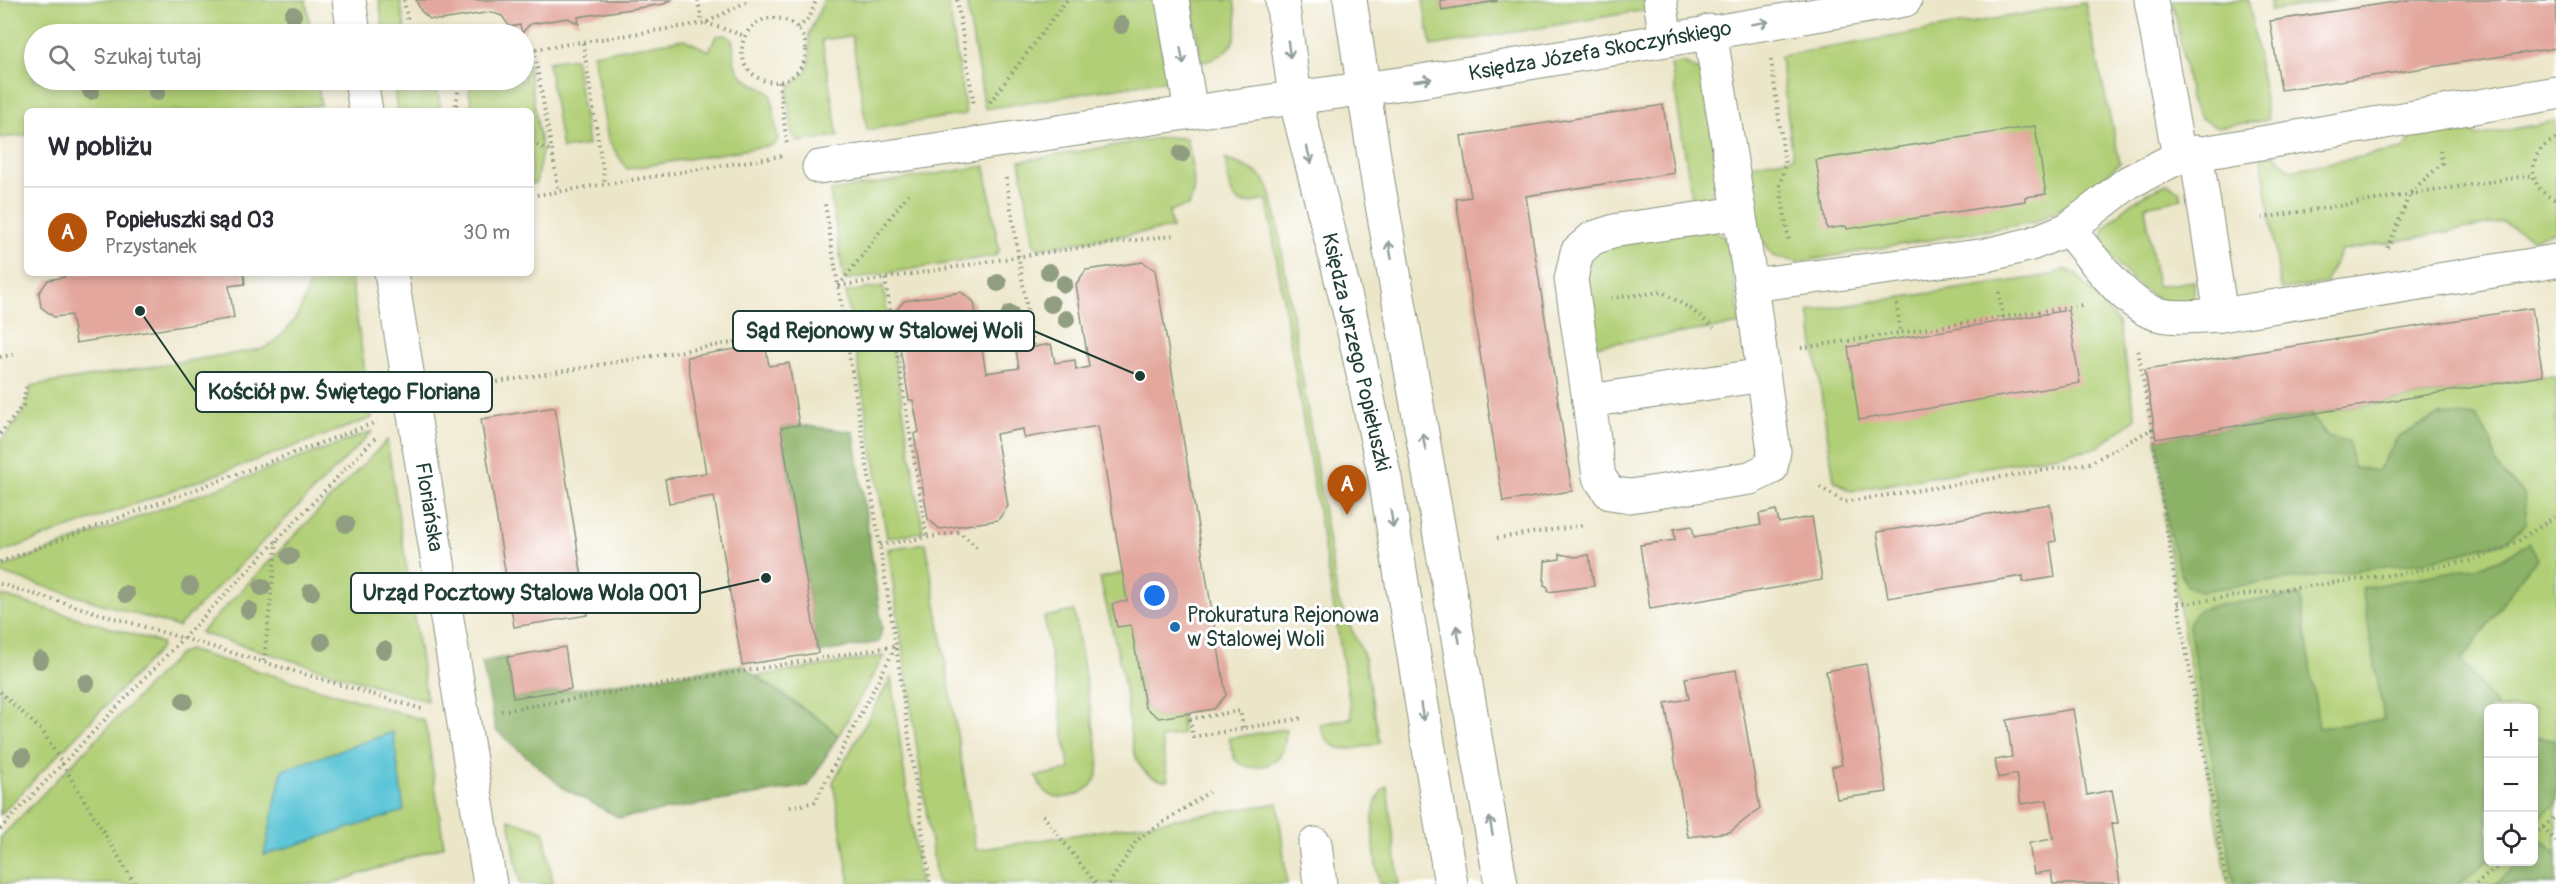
<!DOCTYPE html>
<html lang="pl">
<meta charset="utf-8">
<style>
body{margin:0;font-family:Pangolin,sans-serif;background:#f7f7f7;color:#2b2b33}
.controls{position:absolute;right:18px;bottom:18px;display:grid;overflow:hidden;border-radius:9px;box-shadow:0 3px 9px #0003}
.controls button{width:54px;height:54px;display:grid;place-items:center;padding:0;border:0;border-bottom:2px solid #e1e1e2;background:#fff;color:#2b2b33;font:30px sans-serif}
.you{position:absolute;left:1155px;top:596px;width:21px;height:21px;margin:-15px;border:4px solid #fff;border-radius:50%;background:#1a73e8;box-shadow:0 0 0 9px #1a73e833}
.badge{display:grid;place-items:center;width:39px;height:39px;border-radius:50%;background:#b45309;color:#fff;font-size:20px;font-weight:700}
.pin{position:absolute;translate:-50% -50px;filter:drop-shadow(0 2px 3px #0008)}
.pin::after{content:'';position:absolute;top:32px;width:21px;height:18px;background:inherit;clip-path:polygon(0 0,100% 0,50% 100%)}
.list{margin:0;padding:0;list-style:none}
h2{display:flex;justify-content:space-between;align-items:center;height:78px;margin:0;padding:0 24px;font-size:26px}
h2 small{font-size:20px;font-weight:400;color:#7c7c81}
.list li{display:grid;grid-template-columns:39px 1fr auto;gap:18px;align-items:center;box-sizing:border-box;height:90px;padding:0 24px;border-top:2px solid #e1e1e2}
.list b{display:block;font-size:22px;white-space:nowrap}
.list p{margin:0;font-size:20px;white-space:nowrap;color:#7c7c81}
.list em{font-size:20px;font-style:normal;color:#7c7c81}
.icon{flex:none;width:33px;height:33px;fill:none;stroke:currentColor;stroke-width:2;stroke-linecap:round;stroke-linejoin:round}
.map{position:relative;flex:none;width:2556px;height:884px;overflow:hidden}
.search{position:absolute;background:#fff;box-shadow:0 3px 9px #0003;left:24px;top:24px;width:510px;height:66px;display:flex;align-items:center;gap:15px;box-sizing:border-box;padding:0 21px;border-radius:33px;color:#7c7c81;font-size:22px}
.panel{position:absolute;background:#fff;box-shadow:0 3px 9px #0003;left:24px;top:108px;width:510px;height:168px;border-radius:9px}
.map>svg:first-child{display:block}
.green{fill:#b1cf76;stroke:#688655;stroke-width:1.5;fill-rule:evenodd}
.forest{fill:#8cb267;stroke:#56784e;stroke-width:1.5}
.water{fill:#5bc5d7;stroke:#3d8186;stroke-width:1.5}
.building{fill:#e3a79d}
.lines{fill:none;stroke-linecap:round;stroke-linejoin:round}
.minor-casing{stroke:#86927e;stroke-width:35}
.path{stroke:#86927e;stroke-width:4;stroke-dasharray:1.5 4.5;stroke-linecap:butt}
.minor{stroke:#fff;stroke-width:33}
.tree{fill:#909d80}
.oneway{stroke:#8f9e9a}
.poi-dot{fill:#1f6fb2;stroke:#fff;stroke-width:2}
.labels{text-anchor:middle;dominant-baseline:central;stroke-width:6;stroke-linejoin:round;paint-order:stroke}
.street-label{font-size:21px;fill:#1f3d34;stroke:#fff}
.poi-label{font-size:21px;fill:#1f3d34;stroke:#fff;text-anchor:start}
.leader{fill:none;stroke:#1f3d34;stroke-width:2}
.callout-dot{fill:#1f3d34;stroke:#fff;stroke-width:2}
.callout{fill:#fff;stroke:#1f3d34;stroke-width:2}
.callout-label{font-size:22px;text-anchor:middle;font-weight:bold;fill:#1f3d34}
</style>
<div class="map">
<svg width="2556" height="884" viewBox="0 0 2556 884">
<rect width="100%" height="100%" fill="#fff"/>
<filter id="ink" filterUnits="userSpaceOnUse"><feTurbulence type="fractalNoise" baseFrequency=".0167" numOctaves="2"/><feDisplacementMap in="SourceGraphic" scale="12" xChannelSelector="R" yChannelSelector="G"/><feConvolveMatrix kernelMatrix="1 2 1 2 8 2 1 2 1" color-interpolation-filters="sRGB"/></filter>
<filter id="wash" filterUnits="userSpaceOnUse"><feTurbulence type="fractalNoise" baseFrequency=".008" numOctaves="4" result="noise"/><feDisplacementMap in="SourceGraphic" scale="24" xChannelSelector="R" yChannelSelector="G"/><feGaussianBlur stdDeviation="1.35" result="paint"/><feColorMatrix in="noise" values="0 0 0 0 0 0 0 0 0 0 0 0 0 0 0 0 0 1.4 0 .05"/><feComposite in="paint" operator="in"/></filter>
<g filter="url(#wash)">
<rect width="100%" height="100%" fill="#ece6c9"/>
<g class="green">
<path d="M0,0H306L311,34H34V80H317L321,105L261,111H27V135L0,138Z"/>
<path d="M379,0H400L406,34H384Z"/>
<path d="M824,0H923L924,2L948,0L966,114L867,130L852,36L822,40L838,136L798,142L792,134L787,93L790,87L807,71L810,60L809,34Z"/>
<path d="M966,0H1153L1168,80L985,109Z"/>
<path d="M1192,0H1234C1240,33 1238,54 1201,62Z"/>
<path d="M1423,0H1440L1443,10L1505,0H1645L1646,10L1431,46Z"/>
<path d="M2173,0H2249L2268,120L2217,127L2202,119L2191,103Z"/>
<path d="M2270,0H2336L2271,11Z"/>
<path d="M2085,3L2120,163L2074,202L2035,222L1798,262L1773,256L1758,233L1750,165L1793,157L1780,56Z"/>
<path d="M725,35C738,39 731,53 735,64C742,82 758,84 771,94L778,140L773,145L627,169L608,140L593,54L684,39L709,51L716,36Z"/>
<path d="M575,58L588,145L562,149L548,62Z"/>
<path d="M1683,63L1697,69L1705,84L1718,180L1710,196L1693,204L1671,65Z"/>
<path d="M528,65L542,152L536,183L531,184V111H473L469,91L474,80H524V66Z"/>
<path d="M393,80H436L441,111H397Z"/>
<path d="M2458,120L2477,136L2556,121V232L2532,238L2502,222L2341,251L2324,284L2281,289L2261,156L2274,154L2290,170L2403,149L2420,127Z"/>
<path d="M1166,137L1186,138C1190,159 1200,187 1188,206L1169,211L1172,228L1040,248L1034,245L1020,161Z"/>
<path d="M1225,159C1272,175 1268,181 1278,226L1338,600L1364,656L1380,743C1354,749 1329,759 1320,724L1352,718L1267,200C1260,201 1250,204 1243,203C1227,201 1228,171 1225,159Z"/>
<path d="M985,166L999,251L994,256L844,280L830,191Z"/>
<path d="M2168,184L2179,190L2181,199L2145,206L2157,286L2194,281V300C2155,316 2125,272 2103,246V230C2121,210 2143,192 2168,184Z"/>
<path d="M1714,229L1727,240L1741,324L1595,346L1585,274L1592,253L1611,240Z"/>
<path d="M2064,269L2076,274L2118,322L2136,418L2097,448L1851,491L1834,480L1809,311L2052,275Z"/>
<path d="M310,273H350L372,418L0,553V441C17,426 27,408 31,386L262,349C290,335 308,304 310,273Z"/>
<path d="M883,286L923,532L887,538L846,292Z"/>
<path d="M2543,376H2556V884H2228L2163,513L2500,470L2496,465L2491,441L2439,415L2398,437L2377,471L2353,467L2310,414ZM2488,708H2534V862H2488Z"/>
<path d="M373,431L178,627L0,573V568Z"/>
<path d="M387,440L427,701L200,633Z"/>
<path d="M926,543L976,850L1278,803L1287,884H937L888,549Z"/>
<path d="M1123,573L1145,707L1159,718L1181,714L1183,734L1161,738L1168,780C1157,781 1147,776 1141,767C1129,751 1129,710 1125,690C1119,652 1108,615 1100,578Z"/>
<path d="M0,595L162,643L160,649L0,815Z"/>
<path d="M1074,611L1099,759C1098,765 1099,772 1096,778C1088,795 1057,806 1043,789C1040,786 1038,780 1036,776L1070,770L1044,617Z"/>
<path d="M188,650L424,720L428,738L444,846L331,884H0V838L177,656Z"/>
<path d="M884,656L838,736L825,723L757,676Z"/>
<path d="M891,678L920,884H850L833,782Z"/>
<path d="M1286,729C1285,734 1286,739 1285,744C1279,767 1252,774 1235,760L1229,738Z"/>
<path d="M1387,786L1399,884H1379C1376,859 1363,803 1387,786Z"/>
<path d="M509,819L544,831L553,884H520Z"/>
</g>
<g class="forest">
<path d="M2310,414L2326,436L2349,441L2353,467L2377,471L2398,437L2439,415L2476,416L2491,441L2496,465L2524,495L2527,524L2504,542L2423,562L2200,591L2187,586C2167,549 2163,482 2156,439Z"/>
<path d="M799,425L854,432L882,628L879,642L818,653L781,428Z"/>
<path d="M2529,543L2538,559L2527,569L2462,661L2498,708H2488V860L2460,884H2234L2189,627C2190,621 2192,615 2198,611C2212,603 2280,598 2300,595L2319,728L2384,719L2362,588L2481,566L2501,559Z"/>
<path d="M507,657L513,698L742,665L778,693L825,723L838,736L808,786L620,818L563,788L496,730L482,662Z"/>
<path d="M2534,737L2556,741V803L2534,822Z"/>
<path d="M2544,841L2556,854V884H2495L2520,862H2534V850Z"/>
</g>
<path class="water" d="M393,732L404,811L264,855L282,770Z"/>
<g id="blocks">
<g class="building">
<path d="M416,0H671L664,4L578,17L579,24L568,18L530,24L522,33L520,25L510,27L502,16L491,12L441,20L430,19L421,11Z"/>
<path d="M1440,0H1497V1L1442,10Z"/>
<path d="M2408,0H2556V48L2281,90L2270,21Z"/>
<path d="M1663,105L1674,173L1526,196L1572,491L1503,502L1456,199L1471,197L1461,136Z"/>
<path d="M2035,126L2046,194L2025,197V201L1847,229L1846,226L1827,229L1816,160Z"/>
<path d="M1143,262L1155,270L1226,695L1214,709L1159,718L1145,707L1131,625L1117,627L1112,604L1127,601L1098,426L1024,438L1023,429L996,434L1008,506L998,520L940,529L928,519L914,434L919,432L913,400H909L894,313L904,301L961,292L974,302L986,373L1019,368L1016,350L1051,344L1055,363L1075,360L1076,370L1089,367L1076,284L1086,270Z"/>
<path d="M64,273H244L245,284L229,286L234,318L76,343L71,315L54,317L41,307L39,293L48,280L65,277Z"/>
<path d="M2532,308L2543,376L2156,439L2145,370Z"/>
<path d="M2068,310L2080,383L1859,420L1848,347Z"/>
<path d="M765,344L769,366L789,363L799,425L781,428L818,653L742,665L714,496L669,503L665,479L706,473L687,357Z"/>
<path d="M555,407L588,615L514,627L481,419Z"/>
<path d="M2050,504L2056,541L2050,542L2055,577L2023,582V576L1888,598L1877,532Z"/>
<path d="M1776,510L1779,523L1812,517L1822,580L1650,609L1640,545L1675,540L1674,529L1692,526L1694,537L1761,525L1759,514Z"/>
<path d="M1560,554L1575,557L1589,555L1594,586L1548,592V587L1544,585L1545,561L1560,559Z"/>
<path d="M565,647L571,689L513,698L507,657Z"/>
<path d="M1866,664L1887,792L1837,799L1832,767L1842,765L1826,671Z"/>
<path d="M1736,670L1760,808L1730,832L1688,837L1665,703L1689,699L1685,678Z"/>
<path d="M2073,709L2087,795L2112,790L2118,823L2111,824L2120,884H2053L2051,871L2034,874L2029,843L2053,839L2047,800L2021,804L2016,774L1998,778L1995,760L2012,757L2007,720Z"/>
</g>
</g>
</g>
<g filter="url(#ink)">
<use href="#blocks" fill-opacity="0" stroke="#86927e" stroke-width="1.5"/>
<g class="lines">
<g class="minor-casing">
<g id="minor">
<path d="M349,0L354,34"/>
<path d="M1172,0L1191,112"/>
<path d="M1282,0L1295,98L1351,318L1385,478L1451,884"/>
<path d="M1350,0L1378,182L1501,884"/>
<path d="M1660,0L1666,39"/>
<path d="M2151,0L2179,157"/>
<path d="M1710,31L1751,285L1774,451L1771,468L1750,478L1630,496L1610,493L1599,477L1589,401L1763,375"/>
<path d="M361,80L366,111"/>
<path d="M2196,152L2221,315"/>
<path d="M819,167L1241,105L1421,81L1905,0"/>
<path d="M2068,229C2089,253 2122,300 2151,312C2171,320 2199,316 2221,315L2556,261"/>
<path d="M391,273L490,884"/>
<path d="M1751,285L1987,255L2031,244L2068,229L2129,182L2179,157L2556,93"/>
<path d="M1589,401L1571,279L1577,252L1593,238L1618,230L1739,213"/>
<path d="M1315,844L1320,884"/>
</g>
</g>
<g class="path">
<path d="M404,0L410,34"/>
<path d="M698,0L702,23"/>
<path d="M957,0L974,105"/>
<circle cx="774" cy="50" r="32"/>
<path d="M706,23L745,36"/>
<path d="M798,28L810,17L816,0"/>
<path d="M583,43L605,184"/>
<path d="M534,50L559,191"/>
<path d="M524,51L705,23L750,0"/>
<path d="M1771,60L1785,164L1780,186L1789,242"/>
<path d="M779,82L787,144"/>
<path d="M990,102L1067,0"/>
<path d="M456,107L461,111"/>
<path d="M455,111L460,80"/>
<path d="M2556,139C2526,151 2525,188 2556,200"/>
<path d="M531,143L552,151"/>
<path d="M1006,178L1033,347"/>
<path d="M531,196L782,156"/>
<path d="M2262,218L2533,175"/>
<path d="M2388,248L2410,193L2442,163L2440,151"/>
<path d="M0,272H1"/>
<path d="M885,279L927,538"/>
<path d="M839,286L908,194"/>
<path d="M839,286L1035,254L1174,235"/>
<path d="M1999,292L2003,318"/>
<path d="M1611,298L1662,292L1691,309L1714,328"/>
<path d="M1897,304L1900,333"/>
<path d="M1801,348L2082,305"/>
<path d="M0,357L13,355"/>
<path d="M450,390L844,324"/>
<path d="M2152,429L2178,604L2227,884"/>
<path d="M0,434L23,405L26,387"/>
<path d="M1820,487L1844,502L2090,463L2152,429L2138,350"/>
<path d="M1497,538L1586,525"/>
<path d="M880,545L959,532L977,547"/>
<path d="M0,562L377,422"/>
<path d="M0,584L422,709"/>
<path d="M2178,604L2404,573L2474,560L2517,542L2556,516"/>
<path d="M264,661L277,540"/>
<path d="M0,692L43,732L135,884"/>
<path d="M501,711L896,646L825,204"/>
<path d="M1189,713L1190,719L1240,711L1244,729"/>
<path d="M1190,719L1193,737L1303,718"/>
<path d="M790,807L815,802L896,646L930,884"/>
<path d="M1043,815L1096,884"/>
<path d="M2543,827L2556,842"/>
<path d="M0,829L377,436"/>
<path d="M2534,835L2556,816"/>
<path d="M1109,884L1137,840L1209,792"/>
<path d="M2476,884L2503,862"/>
</g>
<use href="#minor" class="minor"/>
</g>
<g class="tree">
<circle cx="293" cy="15" r="9"/>
<circle cx="1121" cy="25" r="9"/>
<circle cx="91" cy="91" r="9"/>
<circle cx="157" cy="92" r="9"/>
<circle cx="1181" cy="154" r="9"/>
<circle cx="1049" cy="272" r="9"/>
<circle cx="998" cy="283" r="9"/>
<circle cx="1064" cy="284" r="9"/>
<circle cx="1051" cy="304" r="9"/>
<circle cx="1010" cy="314" r="9"/>
<circle cx="1066" cy="319" r="9"/>
<circle cx="346" cy="524" r="9"/>
<circle cx="290" cy="556" r="9"/>
<circle cx="190" cy="586" r="9"/>
<circle cx="262" cy="587" r="9"/>
<circle cx="311" cy="592" r="9"/>
<circle cx="126" cy="594" r="9"/>
<circle cx="249" cy="610" r="9"/>
<circle cx="322" cy="642" r="9"/>
<circle cx="384" cy="650" r="9"/>
<circle cx="40" cy="660" r="9"/>
<circle cx="86" cy="683" r="9"/>
<circle cx="184" cy="701" r="9"/>
<circle cx="22" cy="757" r="9"/>
</g>
<defs><path id="oneway-shaft" d="M-6 0H5M1.5-3L5.5 0L1.5 3" fill="none" stroke-width="1.6" stroke-linecap="round" stroke-linejoin="round" transform="scale(1.5)"/></defs>
<g class="oneway">
<use href="#oneway-shaft" transform="translate(1760 23) rotate(-9)"/>
<use href="#oneway-shaft" transform="translate(1289 49) rotate(82)"/>
<use href="#oneway-shaft" transform="translate(1182 56) rotate(80)"/>
<use href="#oneway-shaft" transform="translate(1423 80) rotate(-8)"/>
<use href="#oneway-shaft" transform="translate(1309 155) rotate(76)"/>
<use href="#oneway-shaft" transform="translate(1390 250) rotate(-100)"/>
<use href="#oneway-shaft" transform="translate(1424 442) rotate(-100)"/>
<use href="#oneway-shaft" transform="translate(1392 519) rotate(81)"/>
<use href="#oneway-shaft" transform="translate(1458 634) rotate(-100)"/>
<use href="#oneway-shaft" transform="translate(1422 712) rotate(81)"/>
<use href="#oneway-shaft" transform="translate(1491 826) rotate(-100)"/>
</g>
</g>
<circle class="poi-dot" cx="1175" cy="627" r="6"/>
<g class="labels">
<g class="street-label">
<text transform="translate(1600 51) rotate(-10)">Księdza Józefa Skoczyńskiego</text>
<text transform="translate(1356 352) rotate(77)">Księdza Jerzego Popiełuszki</text>
<text transform="translate(429 507) rotate(81)">Floriańska</text>
</g>
<g class="poi-label">
<text x="1187" y="615">Prokuratura Rejonowa<tspan x="1187" dy="24">w Stalowej Woli</tspan></text>
</g>
</g>
<path class="leader" d="M1140 376L1034 331M140 311L196 392M766 578L700 593"/>
<g class="callout-dot">
<circle cx="1140" cy="376" r="6"/>
<circle cx="140" cy="311" r="6"/>
<circle cx="766" cy="578" r="6"/>
</g>
<g class="callout">
<rect x="733" y="311" width="301" height="40" rx="6"/>
<rect x="196" y="372" width="296" height="40" rx="6"/>
<rect x="351" y="573" width="349" height="40" rx="6"/>
</g>
<g class="callout-label">
<text x="884" y="338">Sąd Rejonowy w Stalowej Woli</text>
<text x="344" y="399">Kościół pw. Świętego Floriana</text>
<text x="525" y="600">Urząd Pocztowy Stalowa Wola 001</text>
</g>
</svg>
<div class="controls">
<button>+</button>
<button>−</button>
<button><svg class="icon" aria-label="locate" viewBox="0 0 24 24"><circle cx="12" cy="12" r="6"/><path d="M12 2v4M12 18v4M2 12h4M18 12h4"/></svg></button>
</div>
<div class="you"></div>
<div class="pin badge" style="left:1347px;top:515px">A</div>
<div class="search"><svg class="icon" aria-label="search" viewBox="0 0 24 24"><circle cx="10" cy="10" r="6"/><path d="M15 15l6 6"/></svg>Szukaj tutaj</div>
<section class="panel">
<h2>W pobliżu<small></small></h2>
<ul class="list">
<li><span class="badge">A</span><div><b>Popiełuszki sąd 03</b><p>Przystanek</p></div><em>30 m</em></li>
</ul>
</section>
</div>
